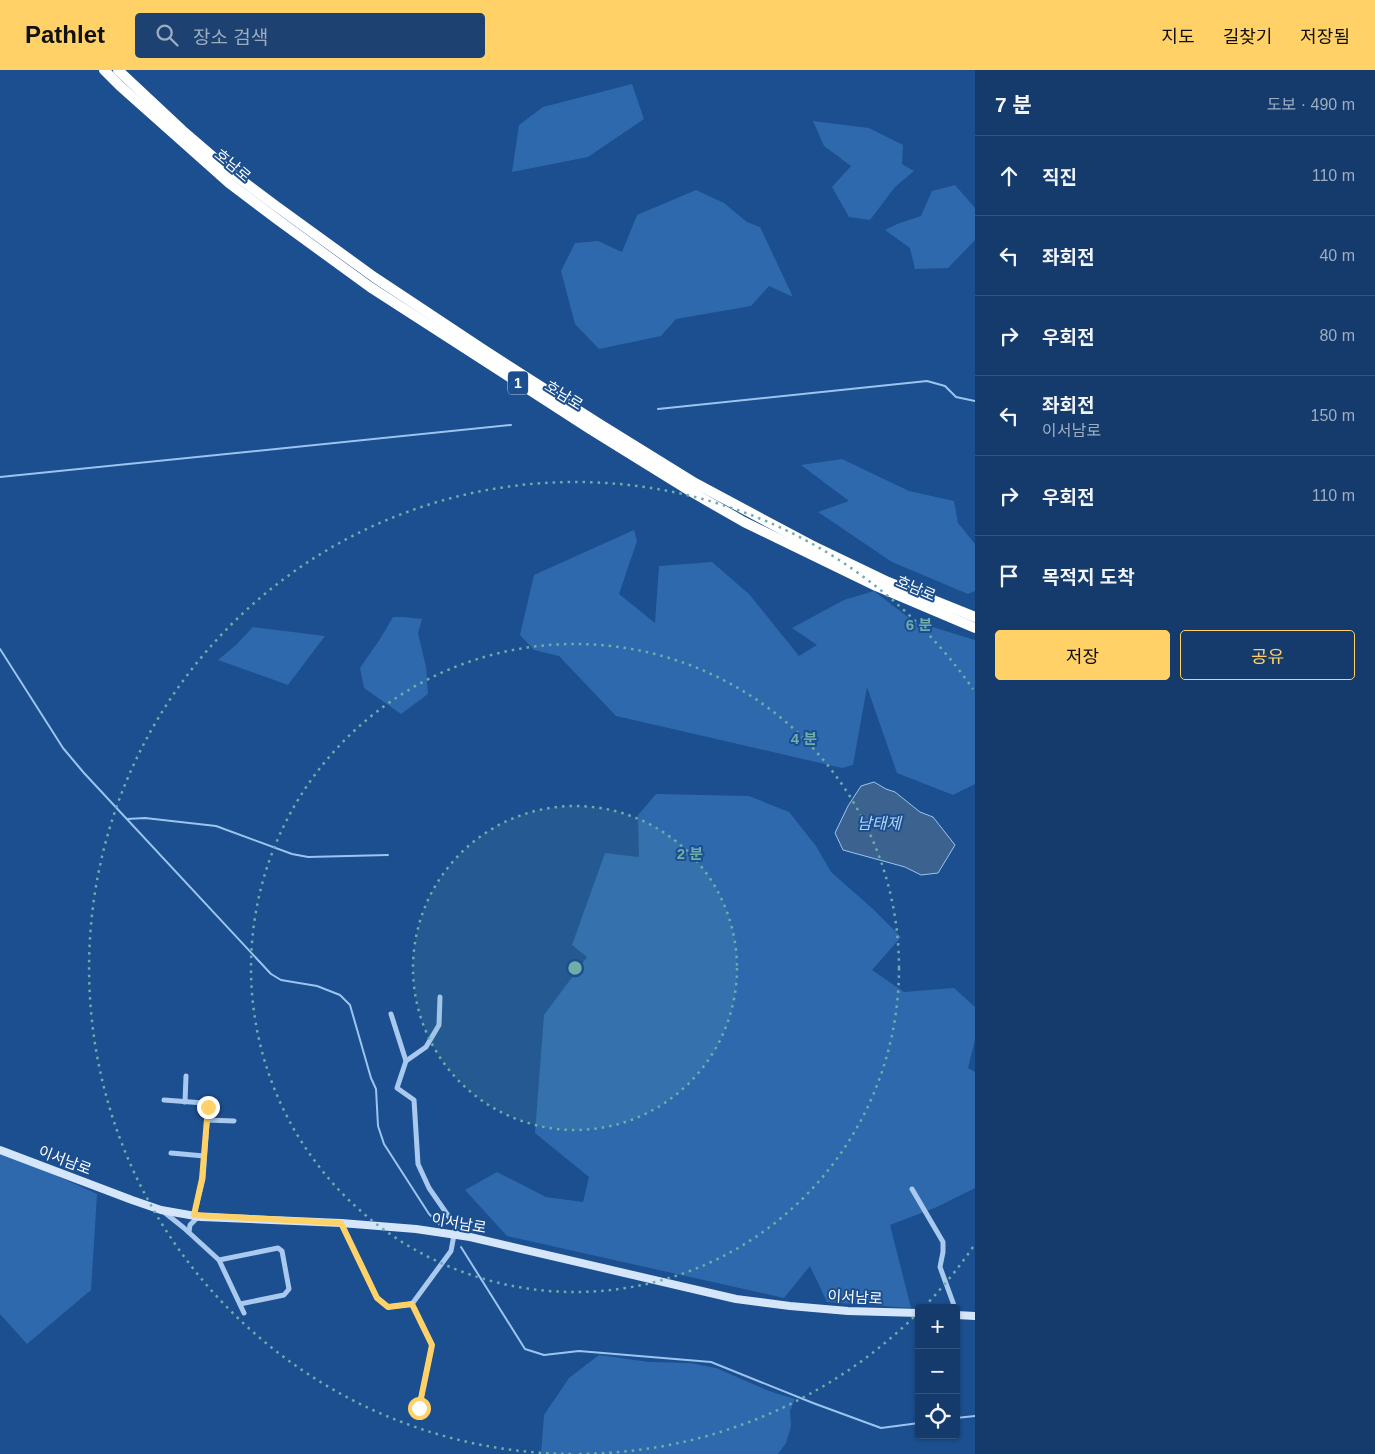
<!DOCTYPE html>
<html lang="ko">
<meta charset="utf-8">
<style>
body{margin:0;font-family:Helvetica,"Noto Sans KR",sans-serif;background:#1d4271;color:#f1f3f6}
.controls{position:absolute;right:15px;bottom:15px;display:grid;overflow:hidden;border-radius:5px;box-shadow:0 1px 4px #0004}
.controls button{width:45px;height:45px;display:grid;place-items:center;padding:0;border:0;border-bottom:1px solid #33557e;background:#143b6b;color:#f1f3f6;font:25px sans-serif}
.stop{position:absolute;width:15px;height:15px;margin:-11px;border:4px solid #ffd166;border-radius:50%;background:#fff}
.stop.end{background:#ffd166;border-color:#fff;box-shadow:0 1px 5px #0008}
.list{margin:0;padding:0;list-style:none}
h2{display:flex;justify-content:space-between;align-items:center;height:65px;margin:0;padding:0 20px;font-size:21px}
h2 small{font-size:16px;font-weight:400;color:#9dadc1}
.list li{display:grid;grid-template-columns:32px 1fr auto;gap:15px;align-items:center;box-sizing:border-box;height:80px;padding:0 20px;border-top:1px solid #33557e}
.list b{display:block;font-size:19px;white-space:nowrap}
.list p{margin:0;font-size:16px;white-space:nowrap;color:#9dadc1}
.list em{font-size:16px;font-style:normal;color:#9dadc1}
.actions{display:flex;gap:10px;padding:15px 20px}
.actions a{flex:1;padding:11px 0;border:1px solid #ffd166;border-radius:5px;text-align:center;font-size:18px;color:#ffd166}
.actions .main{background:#ffd166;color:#111}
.icon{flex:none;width:28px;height:28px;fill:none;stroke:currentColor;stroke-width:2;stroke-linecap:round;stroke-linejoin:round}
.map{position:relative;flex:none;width:975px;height:1384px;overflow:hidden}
header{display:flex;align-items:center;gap:30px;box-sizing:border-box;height:70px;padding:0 25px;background:#ffd166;color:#111}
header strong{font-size:24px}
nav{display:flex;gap:28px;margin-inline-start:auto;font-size:18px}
.search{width:350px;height:45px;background:#1d4271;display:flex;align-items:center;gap:12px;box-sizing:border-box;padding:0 18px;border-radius:5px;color:#9dadc1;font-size:19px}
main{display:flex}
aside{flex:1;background:#143b6b}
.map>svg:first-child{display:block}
.green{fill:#2e69ad}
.water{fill:#3c6290;stroke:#9cc4f0}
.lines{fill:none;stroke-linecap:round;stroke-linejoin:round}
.stream{stroke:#9cc4f0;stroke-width:2}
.street{stroke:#a9c9ee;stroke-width:5}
.secondary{stroke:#d6e6fa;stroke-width:8}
.highway{stroke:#fff;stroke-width:10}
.route{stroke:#ffd166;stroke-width:6}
.ring{fill:none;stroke:#6fada8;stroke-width:2.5;stroke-dasharray:2.5 5}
.labels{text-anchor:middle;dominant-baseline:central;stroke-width:4;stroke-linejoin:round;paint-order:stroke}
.shield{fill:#1b4f8f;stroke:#bbcadd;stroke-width:1}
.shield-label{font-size:14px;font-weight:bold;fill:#fff}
.street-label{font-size:15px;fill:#fff;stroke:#1b4f8f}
.water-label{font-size:16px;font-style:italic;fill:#b5d3f5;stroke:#1b4f8f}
.centre{fill:#6fada8;stroke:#1b4f8f;stroke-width:2.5}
.ring-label{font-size:15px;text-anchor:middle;font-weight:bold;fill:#6fada8;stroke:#1b4f8f;stroke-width:4;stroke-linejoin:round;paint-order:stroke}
</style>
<header>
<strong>Pathlet</strong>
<div class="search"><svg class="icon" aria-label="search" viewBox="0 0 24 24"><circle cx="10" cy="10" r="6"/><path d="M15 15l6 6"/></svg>장소 검색</div>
<nav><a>지도</a><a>길찾기</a><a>저장됨</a></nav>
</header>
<main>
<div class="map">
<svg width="975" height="1384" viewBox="0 0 975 1384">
<rect width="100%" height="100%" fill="#1b4f8f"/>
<g class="green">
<path d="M632,14L644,49L588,87L512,102L519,55L543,37Z"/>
<path d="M813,51L869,58L903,75L902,94L914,101L895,117L870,150L849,147L832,117L851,96L824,76Z"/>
<path d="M955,115L975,138V170L948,198L915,199L910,178L885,160L897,154L921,146L932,121Z"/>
<path d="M696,120L724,133L747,152L760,157L793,227L769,216L751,236L676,249L661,266L599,279L575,254L561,201L575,173L598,171L622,182L637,145Z"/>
<path d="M842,389L909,421L954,431L958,453L975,474V521L968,524L892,492L818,442L849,431L801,395Z"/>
<path d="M634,460L637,471L619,524L655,553L659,496L712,492L749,524L799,586L817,575L792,558L844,530L874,521L913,551L975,570V714L953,725L897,703L867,617L853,695L842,698L616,646L559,586L534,580L520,565L534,505Z"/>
<path d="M393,547H404L422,549L418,563L426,597L428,624L401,644L364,618L360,598L380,569Z"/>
<path d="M253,557L325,566L288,615L218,590L236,575Z"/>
<path d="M656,724L749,726L789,742L816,776L831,802L873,839L901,867L872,900L904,922L954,918L975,937V970L968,998L975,1002V1118L937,1137L890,1155L911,1238L827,1232L810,1196L784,1228L507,1166L465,1120L497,1102L546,1127L583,1132L589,1107L535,1063L544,945L587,887L572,875L605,783L639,787L638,745Z"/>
<path d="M0,1080L97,1124L91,1220L27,1274L0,1244Z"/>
<path d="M599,1285L649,1292L690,1293L716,1298L769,1321L795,1329L790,1341L791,1356L786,1373L778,1384H541L544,1345L569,1308Z"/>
</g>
<path class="water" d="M874,712L886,719L895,722L920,742L933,747L955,775L938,803L921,805L905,797L843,780L835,763L848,736L861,716Z"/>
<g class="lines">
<g class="stream">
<path d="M658,339L927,311L945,316L956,327L975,331"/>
<path d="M0,407L511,355"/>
<path d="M0,579L63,678L84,703L271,904L281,910L317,916L340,925L350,935L371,1008L376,1019L378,1056L384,1074L429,1144L441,1156"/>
<path d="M127,749L145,748L216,756L292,784L308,787L388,785"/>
<path d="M461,1177L525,1279L544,1285L579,1281L711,1292L813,1333L881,1358L919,1353"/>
<path d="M956,1348L975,1346"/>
</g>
<g class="street">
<path d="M391,944L406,991"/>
<path d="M164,1030L204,1033L208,1037L203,1109L194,1145"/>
<path d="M185,1032L186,1006"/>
<path d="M207,1050L234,1051"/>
<path d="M171,1083L204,1086"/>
<path d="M912,1119L943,1172V1182L940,1197L955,1238"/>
<path d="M164,1142L184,1158L219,1190L244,1243"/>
<path d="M341,1153L377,1228L388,1237L412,1234L451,1181L454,1165L456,1157L429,1118L418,1094L414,1030L397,1018L406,991L426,977L439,955L440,927"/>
<path d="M189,1162L190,1155L199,1146"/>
<path d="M219,1190L278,1178L282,1181L289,1219L284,1225L240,1234"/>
<path d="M412,1234L432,1275L419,1338"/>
</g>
<g class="secondary">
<path d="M0,1080L132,1130L161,1140L201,1147L341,1153L416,1159L470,1167L736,1229L790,1236L848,1241L919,1243"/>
<path d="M956,1245L975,1246"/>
</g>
<g class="highway">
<path d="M104,0L120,16L229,113L278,150L370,217L590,359L690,421L744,452L876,516L975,558"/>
<path d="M118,0L182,60L232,103L276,136L374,207L484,280L598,353L695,413L811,475L888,512L975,547"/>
</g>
</g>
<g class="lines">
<path class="route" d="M208,1037L202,1109L194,1145L341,1153L377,1228L388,1237L412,1234L432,1275L419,1338"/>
</g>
<circle cx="575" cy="898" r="162" fill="#6fada8" fill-opacity=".12"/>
<g class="ring">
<circle cx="575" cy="898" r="162"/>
<circle cx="575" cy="898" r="324"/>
<path d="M973 1177A486 486 0 0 1 925 1236M919 1242A486 486 0 0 1 579 1384M571 1384A486 486 0 1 1 973 619"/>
</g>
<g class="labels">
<rect class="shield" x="508" y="301.5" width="20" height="23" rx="4"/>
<g class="shield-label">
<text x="518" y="313">1</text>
</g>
<g class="street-label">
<text transform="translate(233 95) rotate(40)">호남로</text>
<text transform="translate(564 325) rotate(32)">호남로</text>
<text transform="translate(916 518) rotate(23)">호남로</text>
<text transform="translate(65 1090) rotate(21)">이서남로</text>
<text transform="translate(459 1153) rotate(10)">이서남로</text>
<text transform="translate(855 1227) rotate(3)">이서남로</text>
</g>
<g class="water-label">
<text x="879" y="753">남태제</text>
</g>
</g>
<circle cx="575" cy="898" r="8" class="centre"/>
<g class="ring-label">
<text x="919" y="560">6 분</text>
<text x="804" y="674">4 분</text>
<text x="690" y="789">2 분</text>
</g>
</svg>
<div class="controls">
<button>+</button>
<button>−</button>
<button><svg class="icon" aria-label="locate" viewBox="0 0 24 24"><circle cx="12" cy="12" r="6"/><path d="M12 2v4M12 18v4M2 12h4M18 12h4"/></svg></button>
</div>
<div class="stop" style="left:419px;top:1338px"></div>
<div class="stop end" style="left:208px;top:1037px"></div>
</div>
<aside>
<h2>7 분<small>도보 · 490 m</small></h2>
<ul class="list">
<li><svg class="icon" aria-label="ahead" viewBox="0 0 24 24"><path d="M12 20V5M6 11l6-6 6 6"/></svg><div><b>직진</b></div><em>110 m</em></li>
<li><svg class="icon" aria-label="left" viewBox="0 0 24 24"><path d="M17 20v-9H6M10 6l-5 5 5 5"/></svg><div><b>좌회전</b></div><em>40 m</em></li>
<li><svg class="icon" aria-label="right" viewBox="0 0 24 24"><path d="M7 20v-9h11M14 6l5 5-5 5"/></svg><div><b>우회전</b></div><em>80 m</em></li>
<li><svg class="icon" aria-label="left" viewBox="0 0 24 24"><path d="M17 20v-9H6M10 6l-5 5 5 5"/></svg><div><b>좌회전</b><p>이서남로</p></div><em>150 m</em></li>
<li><svg class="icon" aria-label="right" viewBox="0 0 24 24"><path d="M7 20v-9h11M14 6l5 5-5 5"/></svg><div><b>우회전</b></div><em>110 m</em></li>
<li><svg class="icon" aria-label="arrive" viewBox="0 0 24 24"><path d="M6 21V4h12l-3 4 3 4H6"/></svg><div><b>목적지 도착</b></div></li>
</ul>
<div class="actions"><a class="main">저장</a><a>공유</a></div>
</aside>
</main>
